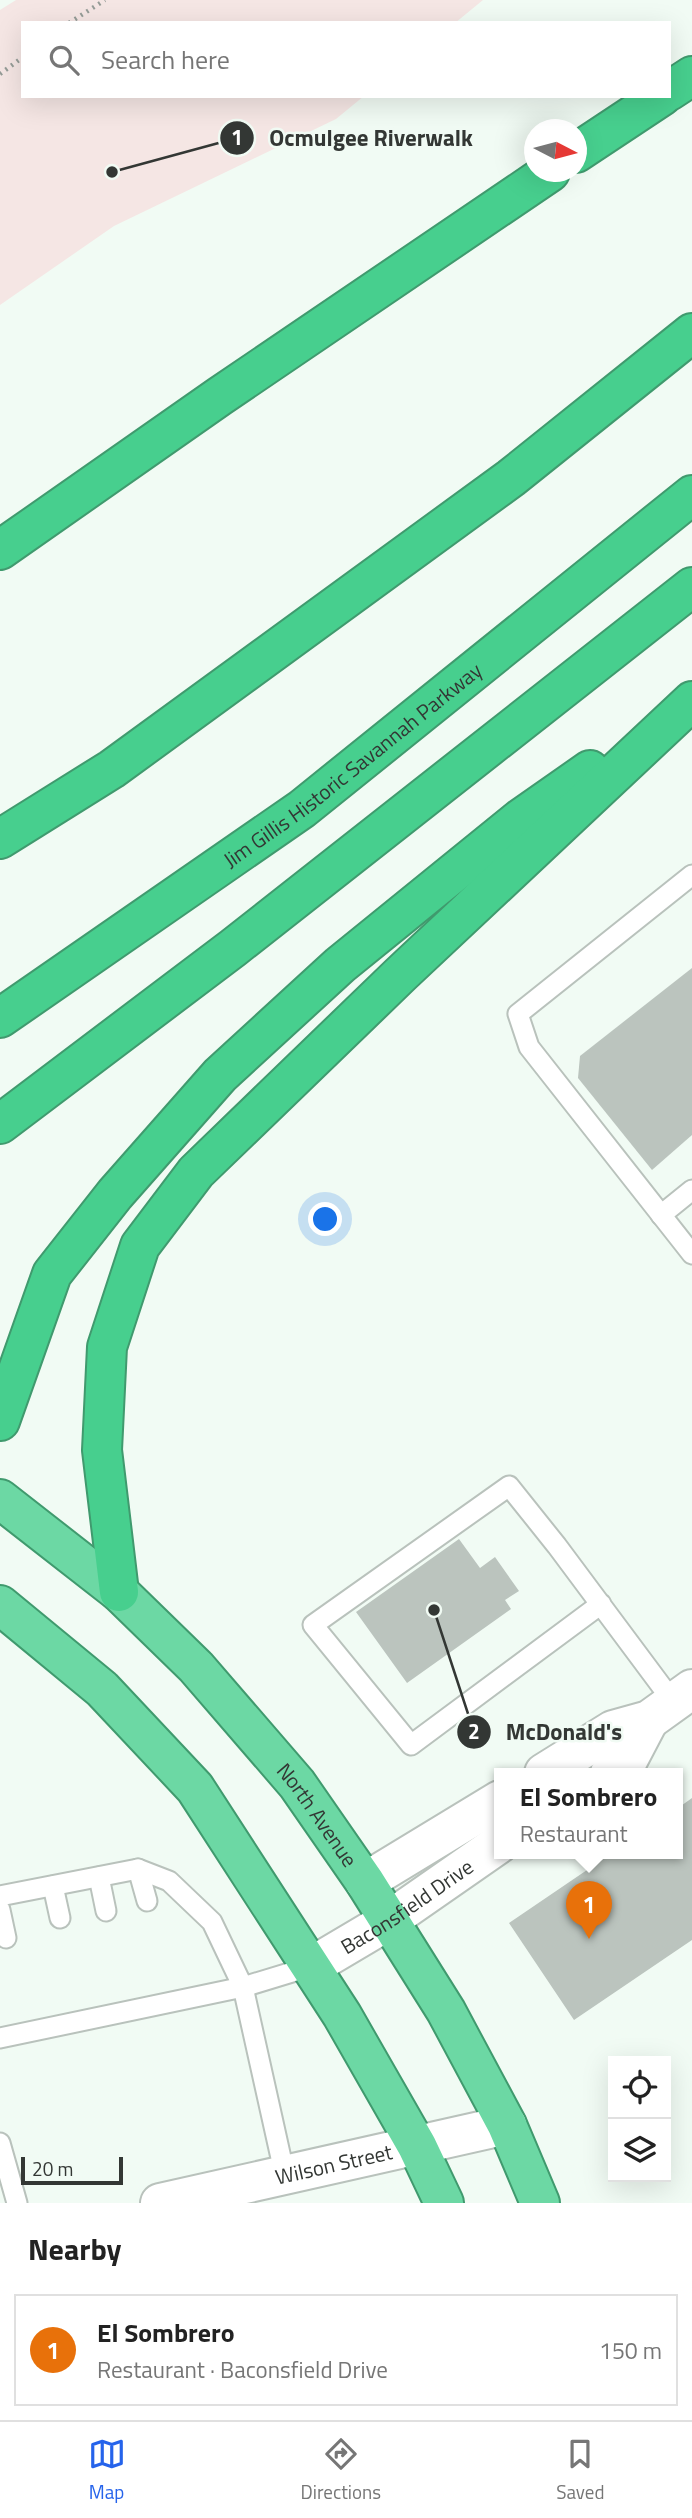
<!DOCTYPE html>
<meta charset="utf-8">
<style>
body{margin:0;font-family:"Titillium Web",sans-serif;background:#f6f6f6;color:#222}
.controls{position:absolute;right:21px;bottom:21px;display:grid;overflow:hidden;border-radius:0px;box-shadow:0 7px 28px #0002}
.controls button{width:63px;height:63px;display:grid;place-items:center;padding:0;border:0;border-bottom:2px solid #e0e0e0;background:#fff;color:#222;font:35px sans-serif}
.compass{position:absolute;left:524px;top:119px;width:63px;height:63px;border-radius:50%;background:#fff;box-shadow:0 7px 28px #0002;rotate:96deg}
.scale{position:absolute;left:21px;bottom:18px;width:102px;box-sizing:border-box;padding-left:7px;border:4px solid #333734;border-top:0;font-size:19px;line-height:24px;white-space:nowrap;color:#333734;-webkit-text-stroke:5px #f1fbf4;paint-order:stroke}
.you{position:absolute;left:326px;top:1220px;width:24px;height:24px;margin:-18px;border:5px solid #fff;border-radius:50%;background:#1a73e8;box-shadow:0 0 0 10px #1a73e833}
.badge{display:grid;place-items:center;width:46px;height:46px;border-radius:50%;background:#2563eb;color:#fff;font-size:23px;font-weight:700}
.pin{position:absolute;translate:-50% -58px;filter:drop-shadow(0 2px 4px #0008)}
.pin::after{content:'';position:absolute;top:37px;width:24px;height:21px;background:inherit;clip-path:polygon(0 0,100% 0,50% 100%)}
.popup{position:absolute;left:494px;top:1768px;width:189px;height:91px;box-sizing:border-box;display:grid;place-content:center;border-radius:0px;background:#fff;filter:drop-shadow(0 2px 5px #0005);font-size:23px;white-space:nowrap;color:#767676}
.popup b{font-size:26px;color:#222}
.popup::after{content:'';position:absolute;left:50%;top:100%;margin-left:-14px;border:14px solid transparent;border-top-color:#fff}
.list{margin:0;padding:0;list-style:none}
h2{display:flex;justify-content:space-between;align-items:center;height:91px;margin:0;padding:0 28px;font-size:30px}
h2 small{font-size:23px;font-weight:400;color:#767676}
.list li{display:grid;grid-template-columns:46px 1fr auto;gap:21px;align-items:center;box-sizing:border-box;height:112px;margin:0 14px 14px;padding:0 14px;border:2px solid #e0e0e0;border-radius:0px}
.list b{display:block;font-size:26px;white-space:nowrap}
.list p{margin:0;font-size:23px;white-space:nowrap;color:#767676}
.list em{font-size:23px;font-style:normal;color:#767676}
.icon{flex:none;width:38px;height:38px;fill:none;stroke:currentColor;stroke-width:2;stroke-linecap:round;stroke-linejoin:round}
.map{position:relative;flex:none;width:692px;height:2203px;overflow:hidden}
.search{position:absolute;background:#fff;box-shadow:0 7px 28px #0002;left:21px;right:21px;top:21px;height:77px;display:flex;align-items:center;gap:18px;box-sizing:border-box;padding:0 24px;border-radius:0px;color:#767676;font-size:26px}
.sheet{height:217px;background:#fff}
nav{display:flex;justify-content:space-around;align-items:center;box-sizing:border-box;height:98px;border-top:2px solid #e0e0e0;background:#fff;font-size:19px;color:#767676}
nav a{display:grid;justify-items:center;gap:4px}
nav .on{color:#2563eb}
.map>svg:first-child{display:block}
.green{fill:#f5e6e4}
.building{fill:#bbc4be}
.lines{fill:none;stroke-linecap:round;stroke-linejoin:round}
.service-casing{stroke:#b9c2bc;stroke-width:23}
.minor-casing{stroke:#b9c2bc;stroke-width:42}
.trunk-casing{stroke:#409a6e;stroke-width:42}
.motorway-casing{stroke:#409a6e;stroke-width:42}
.path{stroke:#959c97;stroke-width:4.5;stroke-dasharray:2 5;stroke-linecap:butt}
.service{stroke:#fff;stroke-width:19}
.minor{stroke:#fff;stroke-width:38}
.trunk{stroke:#6cd8a4;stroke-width:38}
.motorway{stroke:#47cf8e;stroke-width:38}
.labels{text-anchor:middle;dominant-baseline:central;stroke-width:5;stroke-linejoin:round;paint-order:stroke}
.street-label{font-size:21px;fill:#333734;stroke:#f1fbf4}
.leader{fill:none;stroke:#333734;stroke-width:2.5}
.callout-dot{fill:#333734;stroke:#f1fbf4;stroke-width:2.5}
.mark-label{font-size:21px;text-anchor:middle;font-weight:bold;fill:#fff}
.callout-label{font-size:23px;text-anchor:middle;font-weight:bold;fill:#333734;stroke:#f1fbf4;stroke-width:5;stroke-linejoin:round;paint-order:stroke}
</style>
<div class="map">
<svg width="692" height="2203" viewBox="0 0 692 2203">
<rect width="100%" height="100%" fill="#f1fbf4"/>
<path class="green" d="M16,0H483L455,23H23V96H364L336,119L114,226L0,305V10Z"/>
<g class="building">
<path d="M692,968V1135L652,1170L578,1078L580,1056Z"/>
<path d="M459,1539L480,1568L495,1557L519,1591L505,1600L511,1609L407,1683L356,1612Z"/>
<path d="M692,1798V1940L574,2020L509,1923L612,1853H678V1808Z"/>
</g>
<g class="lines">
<g class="service-casing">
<g id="service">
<path d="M692,875L518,1014L529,1047L692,1254"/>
<path d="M661,1215L692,1190"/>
<path d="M601,1604L411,1745L313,1625L509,1486L557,1546L674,1703"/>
<path d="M138,1869L147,1901"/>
<path d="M99,1877L106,1911"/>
<path d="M53,1886L60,1918"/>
<path d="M0,1896L138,1869L169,1881L212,1922L243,1987L285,2176"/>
<path d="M0,1910L6,1938"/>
<path d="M0,2038L243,1987L312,1966"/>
<path d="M0,2143L17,2203"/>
</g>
</g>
<g class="minor-casing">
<g id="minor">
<path d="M544,1773L613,1730L649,1720L692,1689"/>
<path d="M610,1773L627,1762L649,1720"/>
<path d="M365,1882L500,1800"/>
<path id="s1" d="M312,1966L388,1921L500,1843"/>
<path id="s2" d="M160,2203L507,2125"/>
</g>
</g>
<g class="trunk-casing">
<g id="trunk">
<path id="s3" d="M0,1499L119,1592L196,1667L297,1784L365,1882L446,2011L507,2125L540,2203"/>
<path d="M0,1605L102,1689L195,1788L342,2015L417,2146L444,2203"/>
</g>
</g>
<g class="motorway-casing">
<g id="motorway">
<path d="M669,91L692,76"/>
<path d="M576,153L662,96"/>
<path d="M0,550L220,396L550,172"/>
<path d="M0,839L112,769L511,478L692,333"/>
<path id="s4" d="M0,1018L302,809L692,495"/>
<path d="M0,1124L233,948L692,587"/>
<path d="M0,1421L52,1274L115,1194L220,1075L340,965L520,819L590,770"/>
<path d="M119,1592L102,1450L107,1347L140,1246L196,1172L401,974L692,701"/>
</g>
</g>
<g class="path">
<path d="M69,23L105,0"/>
<path d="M0,74L23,57"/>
</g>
<use href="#service" class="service"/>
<use href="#minor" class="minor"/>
<use href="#trunk" class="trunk"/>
<use href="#motorway" class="motorway"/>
</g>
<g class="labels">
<g class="street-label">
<text stroke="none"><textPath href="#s4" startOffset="434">Jim Gillis Historic Savannah Parkway</textPath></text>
<text stroke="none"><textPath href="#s3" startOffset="450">North Avenue</textPath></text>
<text stroke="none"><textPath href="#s1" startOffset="112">Baconsfield Drive</textPath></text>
<text stroke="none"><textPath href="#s2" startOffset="178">Wilson Street</textPath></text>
</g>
</g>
<path class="leader" d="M112 172L237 138M434 1610L474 1732"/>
<g class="callout-dot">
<circle cx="112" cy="172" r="7"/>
<circle cx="434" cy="1610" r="7"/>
<circle cx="237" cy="138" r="18"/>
<circle cx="474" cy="1732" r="18"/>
</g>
<g class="mark-label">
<text x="237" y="145">1</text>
<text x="474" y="1739">2</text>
</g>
<g class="callout-label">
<text x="371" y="146">Ocmulgee Riverwalk</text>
<text x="564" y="1740">McDonald's</text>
</g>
</svg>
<div class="controls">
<button><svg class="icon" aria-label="locate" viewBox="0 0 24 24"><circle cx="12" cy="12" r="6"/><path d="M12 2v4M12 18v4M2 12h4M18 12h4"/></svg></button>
<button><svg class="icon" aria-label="layers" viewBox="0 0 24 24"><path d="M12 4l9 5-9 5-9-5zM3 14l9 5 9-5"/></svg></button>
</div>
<svg class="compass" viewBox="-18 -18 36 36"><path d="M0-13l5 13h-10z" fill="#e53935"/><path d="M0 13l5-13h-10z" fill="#767676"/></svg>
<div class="scale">20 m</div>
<div class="you"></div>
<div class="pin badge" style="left:589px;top:1939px;background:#e8710a">1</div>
<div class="popup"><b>El Sombrero</b>Restaurant</div>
<div class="search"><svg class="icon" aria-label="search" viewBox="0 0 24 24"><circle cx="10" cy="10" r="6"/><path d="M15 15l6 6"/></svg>Search here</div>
</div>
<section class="sheet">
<h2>Nearby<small></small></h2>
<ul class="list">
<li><span class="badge" style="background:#e8710a">1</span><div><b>El Sombrero</b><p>Restaurant · Baconsfield Drive</p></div><em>150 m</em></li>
</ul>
</section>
<nav>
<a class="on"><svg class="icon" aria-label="map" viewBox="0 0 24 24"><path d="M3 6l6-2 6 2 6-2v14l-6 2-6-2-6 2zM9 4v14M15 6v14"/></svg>Map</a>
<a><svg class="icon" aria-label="directions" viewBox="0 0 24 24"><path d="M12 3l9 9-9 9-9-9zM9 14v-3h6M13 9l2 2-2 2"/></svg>Directions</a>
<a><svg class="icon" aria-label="saved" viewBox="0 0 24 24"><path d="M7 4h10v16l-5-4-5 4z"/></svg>Saved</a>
</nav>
